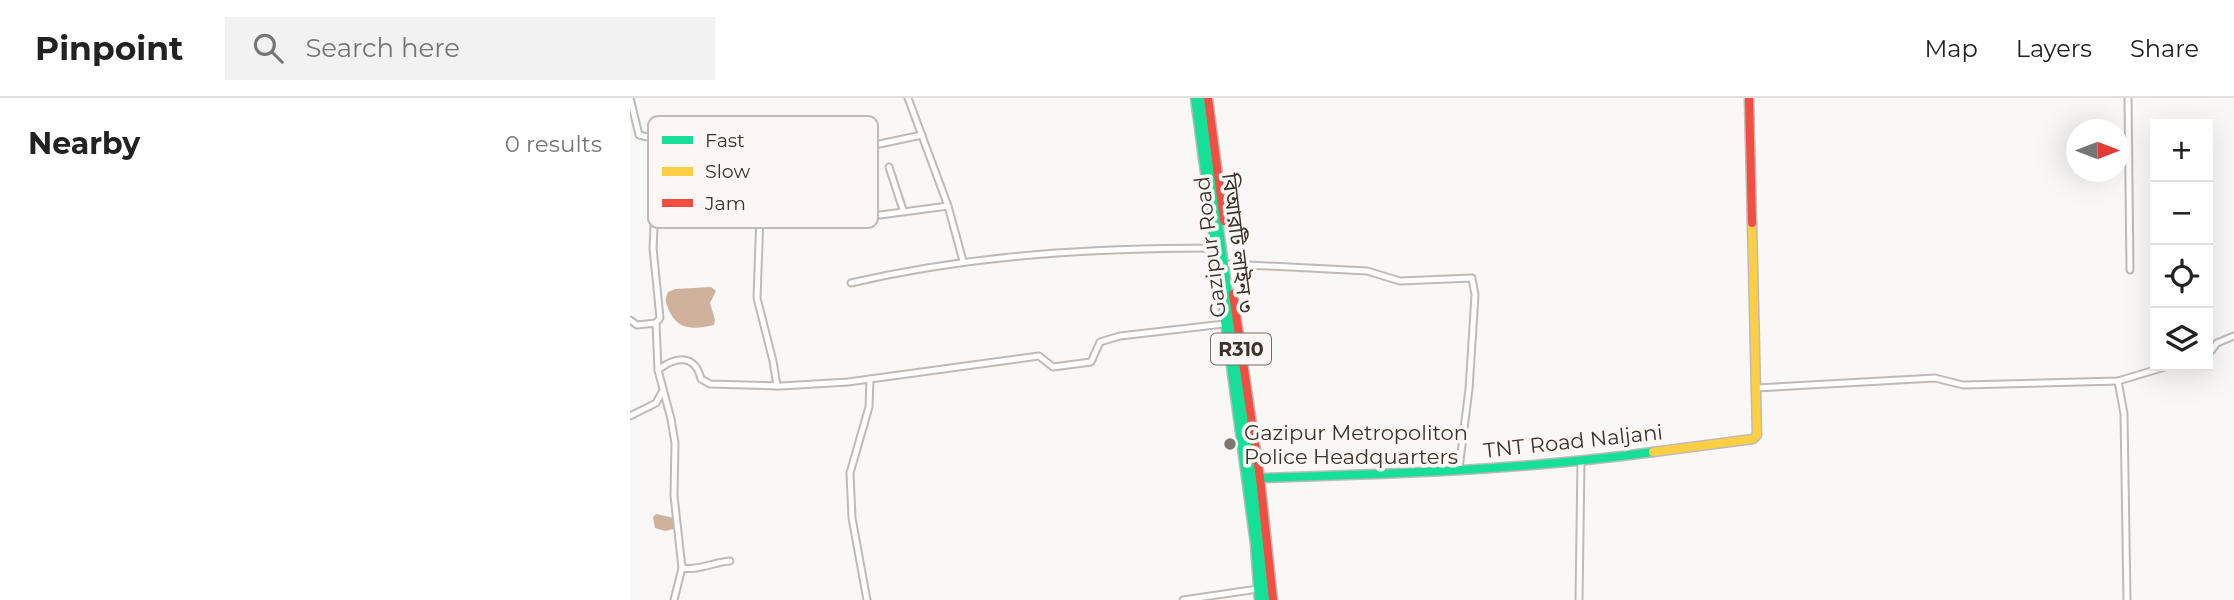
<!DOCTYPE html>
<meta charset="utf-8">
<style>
body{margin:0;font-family:Montserrat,"Noto Sans Bengali",sans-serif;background:#f2f2f2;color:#222}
.controls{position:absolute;right:21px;top:21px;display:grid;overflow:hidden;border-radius:0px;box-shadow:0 7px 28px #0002}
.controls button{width:63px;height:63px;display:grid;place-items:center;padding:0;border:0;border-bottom:2px solid #e0e0e0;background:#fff;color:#222;font:35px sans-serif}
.compass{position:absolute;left:1436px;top:21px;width:63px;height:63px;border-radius:50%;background:#fff;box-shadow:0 7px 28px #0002;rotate:90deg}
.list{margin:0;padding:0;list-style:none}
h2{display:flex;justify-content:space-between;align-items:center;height:91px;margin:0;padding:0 28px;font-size:30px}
h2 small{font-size:23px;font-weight:400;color:#767676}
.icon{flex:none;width:38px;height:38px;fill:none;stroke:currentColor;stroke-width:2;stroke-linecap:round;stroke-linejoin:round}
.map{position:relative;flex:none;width:1604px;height:502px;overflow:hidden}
header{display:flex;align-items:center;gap:42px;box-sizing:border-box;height:98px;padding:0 35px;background:#fff;border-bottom:2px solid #e0e0e0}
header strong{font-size:33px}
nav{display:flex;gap:38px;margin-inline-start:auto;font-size:24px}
.search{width:490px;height:63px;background:#f2f2f2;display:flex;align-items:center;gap:18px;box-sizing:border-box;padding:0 24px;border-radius:0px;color:#767676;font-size:26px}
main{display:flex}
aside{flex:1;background:#fff}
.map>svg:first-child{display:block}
.water{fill:#cfb19c}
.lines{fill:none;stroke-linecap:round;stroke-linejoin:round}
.street-casing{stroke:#c0bab7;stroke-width:9}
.fast-casing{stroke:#c0bab7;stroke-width:11}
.slow-casing{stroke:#c0bab7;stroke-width:11}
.jam-casing{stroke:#c0bab7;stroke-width:11}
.street{stroke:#fefefe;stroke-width:5}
.fast{stroke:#16e098;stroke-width:8}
.slow{stroke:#ffcf43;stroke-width:8}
.jam{stroke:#f24e42;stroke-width:8}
.poi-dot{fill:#7e7772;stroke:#fcf7f4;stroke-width:2.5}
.labels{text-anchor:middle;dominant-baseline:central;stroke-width:7;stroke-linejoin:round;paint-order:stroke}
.shield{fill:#fcf7f4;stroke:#756d67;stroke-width:2}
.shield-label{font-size:19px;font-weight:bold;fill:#3b322b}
.street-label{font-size:21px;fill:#3b322b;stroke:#fcf7f4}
.poi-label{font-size:21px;fill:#3b322b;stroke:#fcf7f4;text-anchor:start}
.key{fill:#fcf7f4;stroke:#c2bcb8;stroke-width:2}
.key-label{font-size:19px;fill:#3b322b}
</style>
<header>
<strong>Pinpoint</strong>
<div class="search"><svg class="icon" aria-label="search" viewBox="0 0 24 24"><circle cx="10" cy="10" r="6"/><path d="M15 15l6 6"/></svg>Search here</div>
<nav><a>Map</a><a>Layers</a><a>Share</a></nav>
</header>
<main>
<aside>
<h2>Nearby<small>0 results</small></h2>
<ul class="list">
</ul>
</aside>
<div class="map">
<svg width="1604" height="502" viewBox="0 0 1604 502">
<rect width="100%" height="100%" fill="#faf8f6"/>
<g class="water">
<path d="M81,189L86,193L80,205L85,222L84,227C63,232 46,232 38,210C35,203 35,201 38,194L45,191Z"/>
<path d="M26,416L44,420L43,431L35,433L25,430L23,419Z"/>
</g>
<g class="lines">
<g class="street-casing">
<g id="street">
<path d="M0,0L9,37L22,40L26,44L30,62L29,76L26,88L23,150L30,220L26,225"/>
<path d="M278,0L318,108L333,163"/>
<path d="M1498,0L1500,172"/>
<path d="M259,69L273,112"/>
<path d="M130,117L135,76L240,48L292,37"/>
<path d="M250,117L318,108"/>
<path d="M25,122C32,124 40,126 48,126C75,124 103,99 130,117L127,200L143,263L147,288"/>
<path d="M599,166L737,173L770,183L842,180L845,197L839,291L829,371"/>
<path d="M221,185C341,157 462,150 585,150"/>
<path d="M0,222L7,227L26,225L28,272L41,321L45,345L44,398L52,470L44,502"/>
<path d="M1578,257L1587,245L1604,238"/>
<path d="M28,272C46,258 65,256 71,281L80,286L151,288L218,284L409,258L423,269L461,264L470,244L490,238L594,226"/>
<path d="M1488,283L1494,316L1497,502"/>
<path d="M1126,290L1305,280L1333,287L1488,283L1538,268"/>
<path d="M0,318L26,305L32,294"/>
<path d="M52,470C68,473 84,464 100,463"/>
<path d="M237,502L222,420L220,375L239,309L240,281"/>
<path d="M553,502L628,491"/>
<path d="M949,502L951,364"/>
</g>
</g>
<g class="fast-casing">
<g id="fast">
<path d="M565,0L625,446L629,502"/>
<path d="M571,0L632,444L636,502"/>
<path d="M630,380C761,376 892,372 1023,354"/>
</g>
</g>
<g class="slow-casing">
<path id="slow" d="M1023,354L1123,341L1127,337L1122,125"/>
</g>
<g class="jam-casing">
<g id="jam">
<path d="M578,0L594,123"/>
<path d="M1119,0L1122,125"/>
<path d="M603,196L630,380L643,502"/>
</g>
</g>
<use href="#street" class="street"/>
<use href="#fast" class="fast"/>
<use href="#slow" class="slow"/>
<use href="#jam" class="jam"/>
</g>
<circle class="poi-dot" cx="600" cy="346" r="7"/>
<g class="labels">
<rect class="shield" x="581" y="235.5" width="60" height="31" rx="5"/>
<g class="shield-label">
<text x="611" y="251">R310</text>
</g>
<g class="street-label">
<text transform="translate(608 145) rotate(83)">বিআরটি লাইন ৩</text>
<text transform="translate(580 149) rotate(-97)">Gazipur Road</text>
<text transform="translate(943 343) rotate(-6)">TNT Road Naljani</text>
</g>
<g class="poi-label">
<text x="614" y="334">Gazipur Metropoliton<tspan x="614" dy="24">Police Headquarters</tspan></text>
</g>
</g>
<rect x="18" y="18" width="230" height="112" rx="10" class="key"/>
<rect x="32" y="38" width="31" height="8" fill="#16e098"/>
<rect x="32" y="69" width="31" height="9" fill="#ffcf43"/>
<rect x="32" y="101" width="31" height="8" fill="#f24e42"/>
<g class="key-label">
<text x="75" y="49">Fast</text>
<text x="75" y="80">Slow</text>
<text x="75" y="112">Jam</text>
</g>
</svg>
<div class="controls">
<button>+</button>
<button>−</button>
<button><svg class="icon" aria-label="locate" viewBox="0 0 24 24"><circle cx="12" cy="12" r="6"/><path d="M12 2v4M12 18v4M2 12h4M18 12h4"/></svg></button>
<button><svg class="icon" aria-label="layers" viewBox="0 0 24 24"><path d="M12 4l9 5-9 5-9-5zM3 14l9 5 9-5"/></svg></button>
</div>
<svg class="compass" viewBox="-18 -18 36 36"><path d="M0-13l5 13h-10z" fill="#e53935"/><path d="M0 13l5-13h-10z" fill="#767676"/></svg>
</div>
</main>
